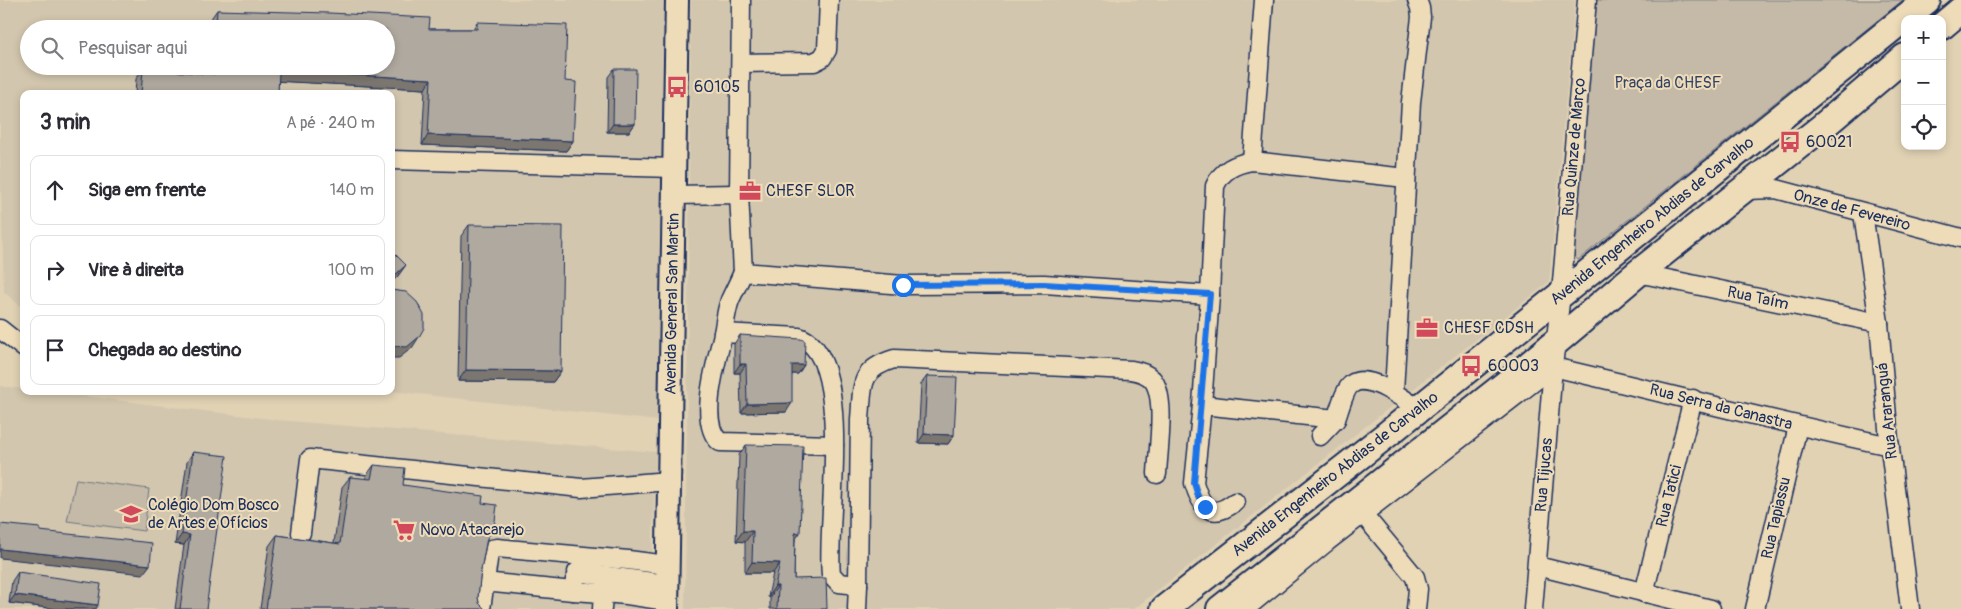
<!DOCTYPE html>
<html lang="pt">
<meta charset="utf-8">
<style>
body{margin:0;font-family:Pangolin,sans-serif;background:#f7f7f7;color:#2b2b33}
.controls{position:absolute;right:15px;top:15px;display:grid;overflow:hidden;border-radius:10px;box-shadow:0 2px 8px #0003}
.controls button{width:45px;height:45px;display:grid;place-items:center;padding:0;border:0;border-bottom:1px solid #e1e1e2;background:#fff;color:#2b2b33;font:25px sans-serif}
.stop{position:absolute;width:15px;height:15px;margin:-11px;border:4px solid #1a73e8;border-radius:50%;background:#fff}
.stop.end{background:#1a73e8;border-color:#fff;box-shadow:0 1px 5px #0008}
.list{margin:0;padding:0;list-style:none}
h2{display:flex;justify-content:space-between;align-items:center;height:65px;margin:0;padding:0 20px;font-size:21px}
h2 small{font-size:16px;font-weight:400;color:#7c7c81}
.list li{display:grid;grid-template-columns:32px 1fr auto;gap:15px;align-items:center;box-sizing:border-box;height:70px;margin:0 10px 10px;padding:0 10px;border:1px solid #e1e1e2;border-radius:10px}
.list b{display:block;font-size:19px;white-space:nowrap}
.list em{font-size:16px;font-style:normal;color:#7c7c81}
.icon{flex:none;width:28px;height:28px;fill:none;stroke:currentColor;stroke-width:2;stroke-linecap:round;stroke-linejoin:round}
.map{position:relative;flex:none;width:1961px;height:609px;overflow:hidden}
.search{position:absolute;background:#fff;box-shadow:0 2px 8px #0003;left:20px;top:20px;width:375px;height:55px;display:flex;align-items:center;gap:12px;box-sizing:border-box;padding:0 18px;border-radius:28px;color:#7c7c81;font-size:19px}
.panel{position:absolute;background:#fff;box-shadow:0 2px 8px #0003;left:20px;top:90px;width:375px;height:305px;border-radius:10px}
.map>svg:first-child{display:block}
.built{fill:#d2c6ae;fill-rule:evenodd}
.green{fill:#c4baa7;stroke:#707482}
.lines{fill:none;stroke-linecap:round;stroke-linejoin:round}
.minor-casing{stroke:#1b2f5e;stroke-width:21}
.major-casing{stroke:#1b2f5e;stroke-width:26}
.highway-casing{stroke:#1b2f5e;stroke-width:30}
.minor{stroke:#eedcb9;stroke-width:18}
.major{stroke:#eedcb9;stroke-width:22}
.highway{stroke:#eedcb9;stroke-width:26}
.wall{fill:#979189;stroke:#1b2f5e}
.shaded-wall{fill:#7b766f;stroke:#1b2f5e}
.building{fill:#b0a99f;stroke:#1b2f5e}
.route{stroke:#1a73e8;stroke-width:6}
.labels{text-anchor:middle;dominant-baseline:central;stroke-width:4;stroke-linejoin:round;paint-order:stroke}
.park-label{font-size:16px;fill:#344469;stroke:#eedcb9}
.poi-label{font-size:16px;fill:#1b2f5e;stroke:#eedcb9;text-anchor:start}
.street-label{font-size:16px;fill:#1b2f5e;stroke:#eedcb9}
</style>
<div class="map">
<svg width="1961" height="609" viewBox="0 0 1961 609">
<rect width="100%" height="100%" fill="#e1d2b4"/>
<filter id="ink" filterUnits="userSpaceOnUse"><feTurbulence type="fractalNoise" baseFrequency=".02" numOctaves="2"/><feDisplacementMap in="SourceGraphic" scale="10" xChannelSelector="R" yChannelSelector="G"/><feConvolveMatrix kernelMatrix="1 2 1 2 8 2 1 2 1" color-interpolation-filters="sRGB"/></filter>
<g filter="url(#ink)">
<g class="built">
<path d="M0,0H666L659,421L391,391V94H24V309L4,292L0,153ZM29,29H386V66H29Z"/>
<path d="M691,0H1575L1549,282L1134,609H685Z"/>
<path d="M0,386L24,389V391H42L278,420L656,452L650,609H0Z"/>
</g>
<g class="green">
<path d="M1592,0H1903L1578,260L1572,255Z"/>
<path d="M76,479L149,489L144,531L67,521Z"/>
</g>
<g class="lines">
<g class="minor-casing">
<g id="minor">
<path d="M741,63L814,62L822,58L827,50L829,0"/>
<path d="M391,160L674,168"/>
<path d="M1252,161L1264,0"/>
<path d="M1743,190L1776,189L1961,238"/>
<path d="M739,194L741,0"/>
<path d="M673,195L739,194L743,272L903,285L1044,284L1210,295L1202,405L1336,419C1339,411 1345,388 1352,384C1368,372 1406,400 1418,409"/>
<path d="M1863,213L1879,323L1889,440L1910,609"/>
<path d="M743,272C739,282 734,291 730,300C726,311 725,323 723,334C717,360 697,423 720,442L834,445"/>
<path d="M1638,273L1879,323"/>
<path d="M1210,295L1215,186C1222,170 1235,164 1252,161L1406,178"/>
<path d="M0,329L24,348"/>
<path d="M723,333L799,337C856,355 825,526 831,574L839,583L858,585L857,609"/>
<path d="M1394,391L1411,102L1421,17L1420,8L1417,0"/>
<path d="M1202,405L1194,483C1202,509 1211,520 1235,502"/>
<path d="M1320,436L1336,419"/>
<path d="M1363,514L1415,577L1418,589L1416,609"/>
<path d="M301,533L310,459L581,488L669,481"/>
<path d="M1537,566L1711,609"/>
<path d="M577,572L667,584"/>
<path d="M575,580L573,591L603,593L602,609"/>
<path d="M484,582L573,591"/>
<path d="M858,585L860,419C863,386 858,370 894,359L1131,370C1138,371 1146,373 1152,379C1167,396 1158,450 1157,474"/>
<path d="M603,593L627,595L667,601"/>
<path d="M1644,593L1693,399"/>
<path d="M481,609L489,553L491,549L497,548L628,560L667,565"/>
<path d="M1245,609L1328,541L1553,367C1665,393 1777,422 1890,446"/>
<path d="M1533,609L1553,367L1561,293L1587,0"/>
<path d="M1755,609L1798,426"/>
</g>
</g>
<g class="major-casing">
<path id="major" d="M667,609L677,0"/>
</g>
<g class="highway-casing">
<g id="highway">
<path d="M1942,26L1961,10"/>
<path d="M1164,609L1385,436L1927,0"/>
<path d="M1220,609L1512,379L1638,273L1822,127L1905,57"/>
</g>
</g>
<use href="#minor" class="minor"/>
<use href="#major" class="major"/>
<use href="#highway" class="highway"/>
</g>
<g class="wall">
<path d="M217,10L429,29H473L477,22L565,81L573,141L566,151L422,145L425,89L278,81V94H135L136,79L143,69L208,74L209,66H386V29H210V20Z"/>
<path d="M614,69L635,124L629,132H607L608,77Z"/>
<path d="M469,225L561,371L553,382L458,381L461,236Z"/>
<path d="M740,335L804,365L798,374H792L786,412L741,413L740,373H734V344Z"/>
<path d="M927,376L954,435L948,444L918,443L921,384Z"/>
<path d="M746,445L795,540L794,579L827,609H770V597H768L773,573H745V542L736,541L739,455Z"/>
<path d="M193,452L206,609H175L184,545L175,544L187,462Z"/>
<path d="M374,465L403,485L482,503L487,540L481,570L478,597L479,603L484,609H260L269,546L277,535L334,543L342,487L350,477L366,479V476Z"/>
<path d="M18,572L96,609H57L9,603L12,581Z"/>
</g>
<g class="shaded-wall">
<path d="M279,71L431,79L425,89L272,81Z"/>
<path d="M613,124H635L629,132H607Z"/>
<path d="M428,135L573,141L566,151L422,145Z"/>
<path d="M406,265L398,276L391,283V279Z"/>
<path d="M419,337L412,348L399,358H391V346Z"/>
<path d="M740,364H746L740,373H734Z"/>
<path d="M792,365H804L798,374H786Z"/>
<path d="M466,370L561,371L553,382L458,381Z"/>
<path d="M792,403L786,412L741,413L747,404Z"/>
<path d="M924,434L954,435L948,444L918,443Z"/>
<path d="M743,531H753L745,542L736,541Z"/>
<path d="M795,533H800L793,543Z"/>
<path d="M182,534L190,535L184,545L175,544Z"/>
<path d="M0,549L150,565L143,574L0,558Z"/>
<path d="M752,562L780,563L773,573H745Z"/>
<path d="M775,586H778L770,597H768Z"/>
<path d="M15,595L98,605L96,609H57L9,603Z"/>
</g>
<g class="building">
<path d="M217,10L329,13L430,18L429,29H477V22L567,25L565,81L576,82L573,141L428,135L431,79L279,71L278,94H141L143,69L215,74V66H386V29H216Z"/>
<path d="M614,69H636L635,124H613Z"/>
<path d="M469,225L563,226L561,371L466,370Z"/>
<path d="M391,250L406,265L391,279Z"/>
<path d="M391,290L406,292L417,302L424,315V328L419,337L407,347L391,346Z"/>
<path d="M740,335L801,339L805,341L804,365H792V403L747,404L746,364H740Z"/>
<path d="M927,376L957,377L954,435L924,434Z"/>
<path d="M746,445L803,446L800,533H795L794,579L826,578L827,609H777L778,586H775L780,563L752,562L753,531H743Z"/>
<path d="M193,452L227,456L206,609H180L190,535L182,534Z"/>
<path d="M374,465L405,468L403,485L483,496L482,503L497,505L494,529L487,538L481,570L478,597L479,603L484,608V609H266L277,535L340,544L350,477L371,479Z"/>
<path d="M0,524L40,528V531L152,543L150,565L0,549Z"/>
<path d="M18,572L101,584L98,605L15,595Z"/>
</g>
</g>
<g class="lines" filter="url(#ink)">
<path class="route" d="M903,285L1044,284L1210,294L1194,483L1198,496L1205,507"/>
</g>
<defs>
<g id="bus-bare" transform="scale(1.725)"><path d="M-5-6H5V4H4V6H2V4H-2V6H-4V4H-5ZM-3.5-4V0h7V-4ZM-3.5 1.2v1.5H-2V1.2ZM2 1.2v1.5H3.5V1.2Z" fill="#d1495b" stroke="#eedcb9" stroke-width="2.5" paint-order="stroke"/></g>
<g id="office-bare" transform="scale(1.725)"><path d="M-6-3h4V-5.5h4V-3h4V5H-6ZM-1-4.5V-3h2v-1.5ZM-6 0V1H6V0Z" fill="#d1495b" stroke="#eedcb9" stroke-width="2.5" paint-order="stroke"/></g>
<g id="school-bare" transform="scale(1.725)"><path d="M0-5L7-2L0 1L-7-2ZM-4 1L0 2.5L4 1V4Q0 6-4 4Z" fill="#d1495b" stroke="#eedcb9" stroke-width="2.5" paint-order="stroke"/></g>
<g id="supermarket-bare" transform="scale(1.725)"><path d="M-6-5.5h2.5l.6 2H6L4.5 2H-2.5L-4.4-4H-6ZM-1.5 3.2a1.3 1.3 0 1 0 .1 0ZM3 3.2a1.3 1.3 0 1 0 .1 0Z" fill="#d1495b" stroke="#eedcb9" stroke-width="2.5" paint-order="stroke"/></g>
</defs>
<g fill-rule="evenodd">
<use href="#bus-bare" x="677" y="87"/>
<use href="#bus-bare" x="1790" y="142"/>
<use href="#office-bare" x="750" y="191"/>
<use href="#office-bare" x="1427" y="328"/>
<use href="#bus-bare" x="1471" y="366"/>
<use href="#school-bare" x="131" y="514"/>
<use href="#supermarket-bare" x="404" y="530"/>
</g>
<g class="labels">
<g class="park-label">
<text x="1668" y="83">Praça da CHESF</text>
</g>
<g class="poi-label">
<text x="694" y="87">60105</text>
<text x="1806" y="142">60021</text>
<text x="766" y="191">CHESF SLOR</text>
<text x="1444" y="328">CHESF CDSH</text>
<text x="1488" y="366">60003</text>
<text x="148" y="505">Colégio Dom Bosco<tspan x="148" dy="18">de Artes e Ofícios</tspan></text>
<text x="420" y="530">Novo Atacarejo</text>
</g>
<g class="street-label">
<text transform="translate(1574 147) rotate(-85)">Rua Quinze de Março</text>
<text transform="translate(1852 210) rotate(15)">Onze de Fevereiro</text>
<text transform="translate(1652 221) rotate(-39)">Avenida Engenheiro Abdias de Carvalho</text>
<text transform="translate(1758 298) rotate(12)">Rua Taím</text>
<text transform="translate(672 304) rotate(-89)">Avenida General San Martin</text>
<text transform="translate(1721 407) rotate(14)">Rua Serra da Canastra</text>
<text transform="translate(1887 411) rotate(-96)">Rua Araranguá</text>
<text transform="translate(1335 474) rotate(-38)">Avenida Engenheiro Abdias de Carvalho</text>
<text transform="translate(1544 475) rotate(-85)">Rua Tijucas</text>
<text transform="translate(1669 496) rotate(-76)">Rua Tatici</text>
<text transform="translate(1776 518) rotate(-77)">Rua Tapiassu</text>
</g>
</g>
</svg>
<div class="controls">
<button>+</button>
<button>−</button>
<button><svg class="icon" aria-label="locate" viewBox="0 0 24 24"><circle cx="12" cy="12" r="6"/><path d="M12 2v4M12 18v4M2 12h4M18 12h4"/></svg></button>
</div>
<div class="stop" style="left:903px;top:285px"></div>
<div class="stop end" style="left:1205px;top:507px"></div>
<div class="search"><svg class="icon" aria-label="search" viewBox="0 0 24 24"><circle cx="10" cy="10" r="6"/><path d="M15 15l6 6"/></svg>Pesquisar aqui</div>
<section class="panel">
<h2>3 min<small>A pé · 240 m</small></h2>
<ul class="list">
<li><svg class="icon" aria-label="ahead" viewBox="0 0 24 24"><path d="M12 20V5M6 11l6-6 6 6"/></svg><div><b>Siga em frente</b></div><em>140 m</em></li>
<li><svg class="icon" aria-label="right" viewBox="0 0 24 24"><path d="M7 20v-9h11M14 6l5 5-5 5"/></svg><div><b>Vire à direita</b></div><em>100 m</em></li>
<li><svg class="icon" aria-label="arrive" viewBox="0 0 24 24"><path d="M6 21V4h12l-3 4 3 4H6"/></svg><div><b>Chegada ao destino</b></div></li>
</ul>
</section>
</div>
